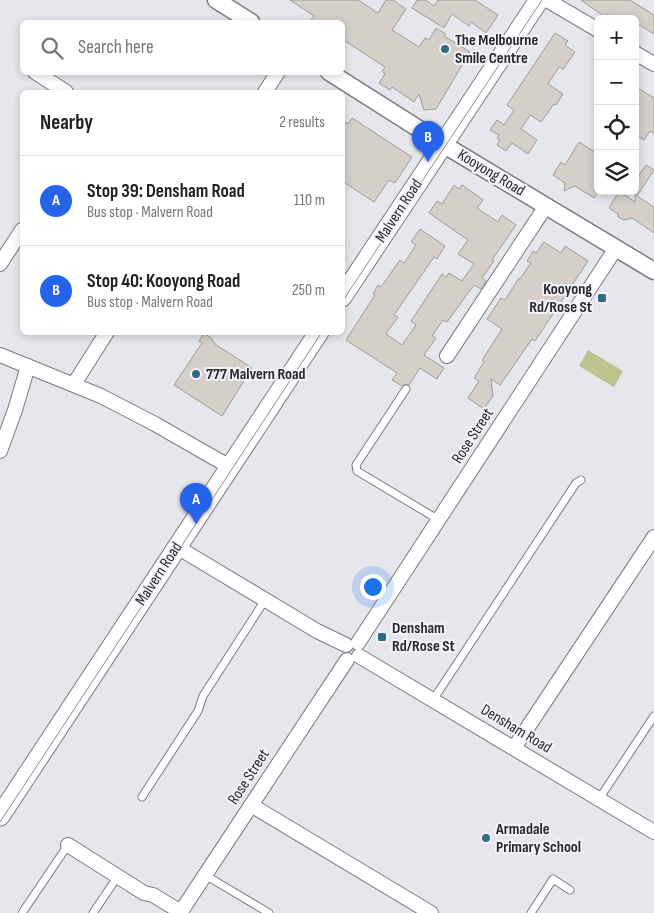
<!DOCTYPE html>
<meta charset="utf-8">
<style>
body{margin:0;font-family:"Sofia Sans Condensed",sans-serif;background:#f6f6f6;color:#222}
.controls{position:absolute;right:15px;top:15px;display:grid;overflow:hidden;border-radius:8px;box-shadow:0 2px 8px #0003}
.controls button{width:45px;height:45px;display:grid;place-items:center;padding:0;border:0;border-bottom:1px solid #e0e0e0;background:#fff;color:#222;font:25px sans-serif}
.you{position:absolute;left:372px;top:586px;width:18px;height:18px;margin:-12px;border:4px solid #fff;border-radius:50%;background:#1a73e8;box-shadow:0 0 0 8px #1a73e833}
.badge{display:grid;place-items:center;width:32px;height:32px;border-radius:50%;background:#2563eb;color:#fff;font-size:16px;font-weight:700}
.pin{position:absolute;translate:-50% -41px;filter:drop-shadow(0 1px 2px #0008)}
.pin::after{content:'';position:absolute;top:26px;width:18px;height:15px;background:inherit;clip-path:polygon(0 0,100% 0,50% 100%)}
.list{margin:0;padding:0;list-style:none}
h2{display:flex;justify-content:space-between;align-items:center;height:65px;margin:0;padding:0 20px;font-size:21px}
h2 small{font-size:16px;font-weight:400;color:#767676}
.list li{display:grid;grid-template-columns:32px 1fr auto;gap:15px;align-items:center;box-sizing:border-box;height:90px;padding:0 20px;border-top:1px solid #e0e0e0}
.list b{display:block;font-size:19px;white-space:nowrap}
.list p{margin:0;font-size:16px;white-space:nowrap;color:#767676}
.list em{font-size:16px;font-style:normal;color:#767676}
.icon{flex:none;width:28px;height:28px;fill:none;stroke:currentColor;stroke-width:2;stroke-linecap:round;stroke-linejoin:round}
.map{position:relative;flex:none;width:654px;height:913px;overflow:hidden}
.search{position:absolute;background:#fff;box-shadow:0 2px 8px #0003;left:20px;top:20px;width:325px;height:55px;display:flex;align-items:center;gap:12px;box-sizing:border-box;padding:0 18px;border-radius:8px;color:#767676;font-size:19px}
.panel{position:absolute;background:#fff;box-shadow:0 2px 8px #0003;left:20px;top:90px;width:325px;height:245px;border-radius:8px}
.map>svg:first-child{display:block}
.green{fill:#bdc28f}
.building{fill:#d4cfc9;stroke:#a29c96}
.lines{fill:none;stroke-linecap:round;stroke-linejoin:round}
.service-casing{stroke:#7b7b82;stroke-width:9}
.minor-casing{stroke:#7b7b82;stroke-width:16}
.tertiary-casing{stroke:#7b7b82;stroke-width:19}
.secondary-casing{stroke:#7b7b82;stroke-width:21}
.service{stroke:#fff;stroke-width:7}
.minor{stroke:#fff;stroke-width:14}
.tertiary{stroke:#fff;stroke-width:16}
.secondary{stroke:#fff;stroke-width:19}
.tram{stroke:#8e8e93;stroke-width:1}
.poi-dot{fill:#336b85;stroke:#f3f3fb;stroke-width:2}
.labels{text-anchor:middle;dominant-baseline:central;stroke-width:4;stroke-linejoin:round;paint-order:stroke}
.poi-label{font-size:16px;font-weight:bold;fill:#2a2a2d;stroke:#f3f3fb;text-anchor:start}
.street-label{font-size:16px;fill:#2a2a2d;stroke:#f3f3fb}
</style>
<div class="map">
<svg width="654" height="913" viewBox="0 0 654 913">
<rect width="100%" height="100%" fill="#e6e6ed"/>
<path class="green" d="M588,350L623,371L614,387L579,366Z"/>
<g class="building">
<path d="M290,0H358L378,13L386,0H393L406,9L392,30L419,47L425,38L429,40L436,28L446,34L444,36L470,52L436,109L424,110L419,94L414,102L392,87L390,90L379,83L385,74L382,71L385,67L342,39V22H309L314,16Z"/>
<path d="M417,0H425L434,6L438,0H475L498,15L486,33L471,22L469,26L452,14L444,28L412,8Z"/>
<path d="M581,0H630L654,15V34L635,22V19H614L607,14L605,17Z"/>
<path d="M555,33L568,41L565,45L575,52L563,69L559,67L548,84L563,94L556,105L554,104L541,122L530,115L521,129L537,140L528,154L512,143L506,151L497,145L500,140L497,138L499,135L490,130L497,120L504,125L514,110L507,105Z"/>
<path d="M635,86L654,98V133L650,131L644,140L635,134Z"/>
<path d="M352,118L412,157L395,183L389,180L374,202L342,181V120L348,124Z"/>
<path d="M579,142L598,154V193L594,198L575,186L564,191L565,183L553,175L561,162L565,165Z"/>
<path d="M646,165L654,170L637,196L654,207V233L632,218L624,220L618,217V214L609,208L619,191L635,202V178H637Z"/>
<path d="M454,185L459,189L462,185L483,200L477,208L498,222L502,215L516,225L492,260L494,261L482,278L486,281L481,289L474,285L447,322L443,320L432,336L436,338L424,355L444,368L437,379L420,368L409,385L406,384L402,386L392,380L397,373L346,340L375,295L373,294L378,285L381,287L400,260L404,263L416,245L411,242L420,229L445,246L437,259L434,257L394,315L398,317L386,334L402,345L416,325L411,321L442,274L446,277L449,273L462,281L474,264L458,254L468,240L429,213L437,201L442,204Z"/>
<path d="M544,242L561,253L565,246L588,261L535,341L532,339L500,385L491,379L493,396L484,409L468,398L479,381L474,378L484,362L482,360L502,329L487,319L501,298L505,300L519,278L520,279L531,263L527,261L533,251L536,253Z"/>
<path d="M204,333L211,338L215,344L252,368L222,416L174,385L202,343L199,341Z"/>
</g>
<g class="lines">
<g class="service-casing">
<g id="service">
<path d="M406,389L356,465L357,471L439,520"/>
<path d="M433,700L576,483L581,480"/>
<path d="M142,797L198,711L203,696L265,600"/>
<path d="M599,799L654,716"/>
<path d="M205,875L269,913"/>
<path d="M22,913L68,845"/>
<path d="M93,913L118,876"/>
<path d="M531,913L553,879L570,890"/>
</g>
</g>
<g class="minor-casing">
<g id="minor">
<path d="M547,0L598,30"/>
<path d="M635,53L654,64"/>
<path d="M35,72L66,92"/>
<path d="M265,92L278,72"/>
<path d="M0,264L22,230"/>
<path d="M0,355L101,396L155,424L230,467"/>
<path d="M447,356L546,206"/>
<path d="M74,384L107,332"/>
<path d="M0,451L15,410L28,366"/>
<path d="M177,547L317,631L346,645"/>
<path d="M358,643L616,248"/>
<path d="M359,656L654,832"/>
<path d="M514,748L654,537"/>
<path d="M251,805L431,913"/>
<path d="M68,845L144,893L153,895L181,912"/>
<path d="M180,913L347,660"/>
</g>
</g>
<g class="tertiary-casing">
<g id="tertiary">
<path d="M216,0L251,22"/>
<path d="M329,72L441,143L654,271"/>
</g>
</g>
<g class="secondary-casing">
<g id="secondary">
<path d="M342,297L539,0"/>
<path d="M0,816L319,332"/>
</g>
</g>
<use href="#service" class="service"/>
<use href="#minor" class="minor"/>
<use href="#tertiary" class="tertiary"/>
<use href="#secondary" class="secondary"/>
<g class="tram">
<path d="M342,302L542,0"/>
<path d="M0,822L322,332"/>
</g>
</g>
<g class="poi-dot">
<circle cx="445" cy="49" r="5"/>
<rect x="597" y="293" width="10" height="10" rx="2.5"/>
<circle cx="196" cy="374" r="5"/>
<rect x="377" y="632" width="10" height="10" rx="2.5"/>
<circle cx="486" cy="838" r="5"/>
</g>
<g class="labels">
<g class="poi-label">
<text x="455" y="40">The Melbourne<tspan x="455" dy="18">Smile Centre</tspan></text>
<text x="592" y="289" text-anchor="end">Kooyong<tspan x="592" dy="18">Rd/Rose St</tspan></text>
<text x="206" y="374">777 Malvern Road</text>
<text x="392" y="628">Densham<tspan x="392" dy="18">Rd/Rose St</tspan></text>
<text x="496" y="829">Armadale<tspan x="496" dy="18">Primary School</tspan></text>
</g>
<g class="street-label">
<text transform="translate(491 173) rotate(31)">Kooyong Road</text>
<text transform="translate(399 211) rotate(-57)">Malvern Road</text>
<text transform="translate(473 436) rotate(-57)">Rose Street</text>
<text transform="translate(159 574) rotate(-57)">Malvern Road</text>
<text transform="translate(516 729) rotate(31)">Densham Road</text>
<text transform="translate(249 777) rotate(-57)">Rose Street</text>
</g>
</g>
</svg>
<div class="controls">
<button>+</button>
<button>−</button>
<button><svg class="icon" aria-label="locate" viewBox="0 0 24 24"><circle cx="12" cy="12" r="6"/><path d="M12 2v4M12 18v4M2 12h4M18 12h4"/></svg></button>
<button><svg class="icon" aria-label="layers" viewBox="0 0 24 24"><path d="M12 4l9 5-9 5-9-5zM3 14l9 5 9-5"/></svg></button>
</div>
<div class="you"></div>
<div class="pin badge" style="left:196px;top:524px">A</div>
<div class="pin badge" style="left:428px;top:162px">B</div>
<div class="search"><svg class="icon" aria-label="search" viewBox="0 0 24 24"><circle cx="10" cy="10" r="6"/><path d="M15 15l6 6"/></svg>Search here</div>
<section class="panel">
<h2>Nearby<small>2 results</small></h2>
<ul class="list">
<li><span class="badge">A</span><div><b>Stop 39: Densham Road</b><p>Bus stop · Malvern Road</p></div><em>110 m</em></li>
<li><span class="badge">B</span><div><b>Stop 40: Kooyong Road</b><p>Bus stop · Malvern Road</p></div><em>250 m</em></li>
</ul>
</section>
</div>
